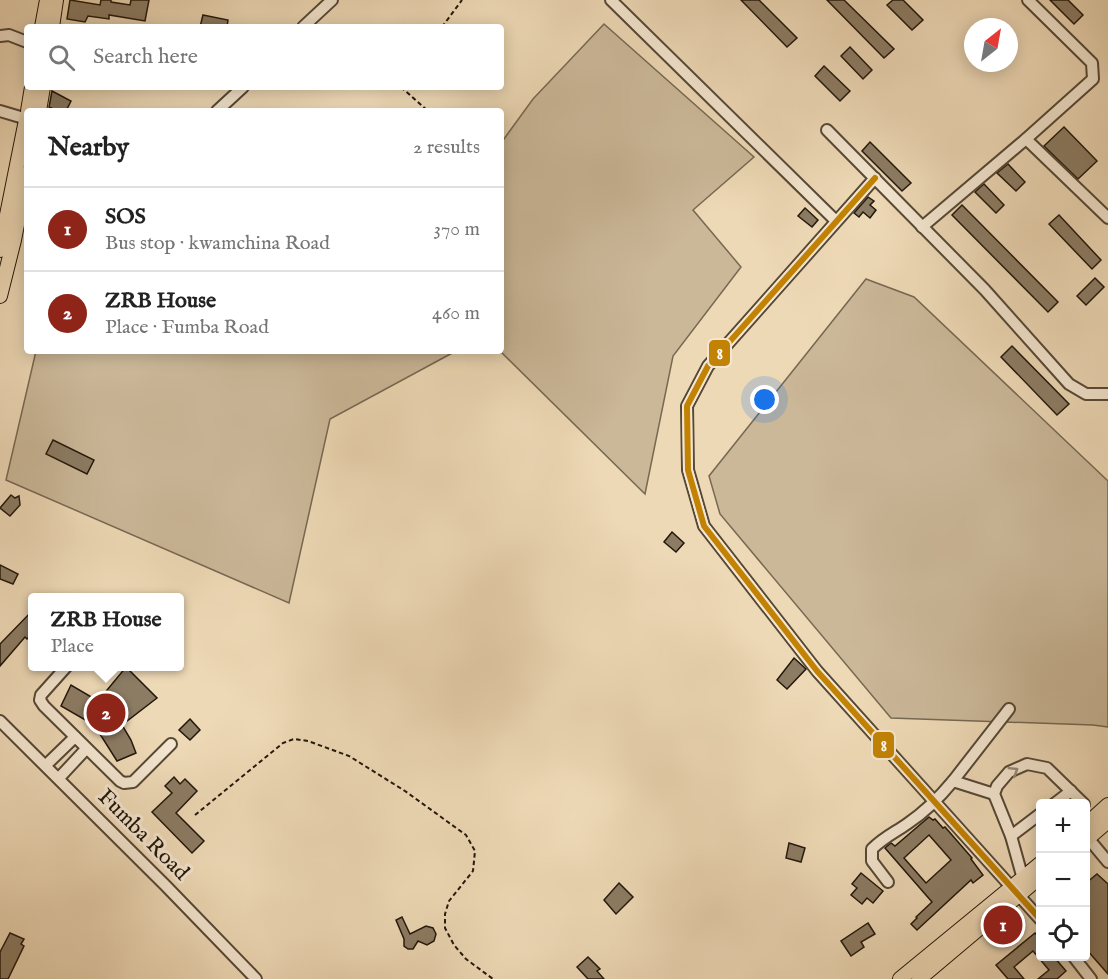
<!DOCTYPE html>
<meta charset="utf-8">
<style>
body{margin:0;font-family:"IM FELL English",serif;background:#f6f6f6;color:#222}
.controls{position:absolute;right:18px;bottom:18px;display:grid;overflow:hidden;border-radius:6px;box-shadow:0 3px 15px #0003}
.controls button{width:54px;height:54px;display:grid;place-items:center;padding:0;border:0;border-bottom:2px solid #e0e0e0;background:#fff;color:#222;font:30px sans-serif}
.compass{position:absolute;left:964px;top:18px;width:54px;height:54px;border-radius:50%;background:#fff;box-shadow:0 3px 15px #0003;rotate:31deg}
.you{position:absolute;left:765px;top:400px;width:21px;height:21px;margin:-15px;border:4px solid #fff;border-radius:50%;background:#1a73e8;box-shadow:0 0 0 9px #1a73e833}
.badge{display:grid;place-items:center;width:39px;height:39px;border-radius:50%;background:#8f2418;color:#fff;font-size:20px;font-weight:700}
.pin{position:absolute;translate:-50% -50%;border:3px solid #fff;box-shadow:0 2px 6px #0006}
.popup{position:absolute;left:28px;top:593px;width:156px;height:78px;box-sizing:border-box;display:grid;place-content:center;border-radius:6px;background:#fff;filter:drop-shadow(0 2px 4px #0005);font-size:20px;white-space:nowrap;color:#767676}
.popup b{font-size:22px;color:#222}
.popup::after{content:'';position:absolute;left:50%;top:100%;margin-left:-12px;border:12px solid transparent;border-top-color:#fff}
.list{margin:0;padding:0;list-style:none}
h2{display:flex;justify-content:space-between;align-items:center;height:78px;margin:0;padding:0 24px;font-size:26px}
h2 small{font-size:20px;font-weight:400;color:#767676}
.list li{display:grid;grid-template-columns:39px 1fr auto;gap:18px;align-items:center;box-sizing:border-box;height:84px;padding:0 24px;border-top:2px solid #e0e0e0}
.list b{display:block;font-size:22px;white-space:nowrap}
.list p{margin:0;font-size:20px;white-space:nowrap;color:#767676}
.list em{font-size:20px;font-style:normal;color:#767676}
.icon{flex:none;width:33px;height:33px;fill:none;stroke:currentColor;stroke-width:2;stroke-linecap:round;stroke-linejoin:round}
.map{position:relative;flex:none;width:1108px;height:979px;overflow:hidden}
.search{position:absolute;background:#fff;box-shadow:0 3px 15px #0003;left:24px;top:24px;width:480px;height:66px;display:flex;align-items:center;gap:15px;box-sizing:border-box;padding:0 21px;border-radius:6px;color:#767676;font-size:22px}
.panel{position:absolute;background:#fff;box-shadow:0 3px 15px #0003;left:24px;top:108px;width:480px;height:246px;border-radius:6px}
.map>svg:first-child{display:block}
.green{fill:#cbb899;stroke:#766852;stroke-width:1.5}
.building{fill:#8c7c64;stroke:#22170b;stroke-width:1.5;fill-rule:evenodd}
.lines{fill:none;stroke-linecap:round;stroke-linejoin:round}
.minor-casing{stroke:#554836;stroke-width:14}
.major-casing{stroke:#22170b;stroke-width:16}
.path{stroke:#22170b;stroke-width:2;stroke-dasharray:4.5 3;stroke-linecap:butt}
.minor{stroke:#f4e6d0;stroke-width:10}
.major{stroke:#eed9b6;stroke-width:14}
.bus-1-casing{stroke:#f4e6d0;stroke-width:10}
.bus-1{stroke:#c28203;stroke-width:6}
.oneway{stroke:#968977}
.labels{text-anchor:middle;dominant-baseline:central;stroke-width:6;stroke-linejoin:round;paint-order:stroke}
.street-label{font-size:22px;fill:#22170b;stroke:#f4e6d0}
.line-badge{stroke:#f4e6d0;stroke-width:2}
.badge-label{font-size:16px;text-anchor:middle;font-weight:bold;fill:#fff}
</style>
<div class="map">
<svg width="1108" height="979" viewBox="0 0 1108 979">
<rect width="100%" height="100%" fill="#eed9b6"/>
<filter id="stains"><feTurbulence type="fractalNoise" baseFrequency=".00333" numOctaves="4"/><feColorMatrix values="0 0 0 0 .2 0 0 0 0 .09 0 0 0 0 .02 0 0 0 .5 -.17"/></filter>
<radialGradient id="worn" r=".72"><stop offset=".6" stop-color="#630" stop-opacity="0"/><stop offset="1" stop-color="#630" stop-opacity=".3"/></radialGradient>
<g class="green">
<path d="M604,24L754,157L693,210L741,267L673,356L645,494L500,351L501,143L533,99Z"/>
<path d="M866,279L914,297L1108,481V727L1093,725L891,718L720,514L709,476Z"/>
<path d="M36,351H456L330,419L289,603L6,480Z"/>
</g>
<g class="building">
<path d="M70,0L100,5L101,0H111V2L130,5L131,0H149L145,21L109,15V19L88,16L85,22L67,19Z"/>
<path d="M741,0H759L797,38L787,47Z"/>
<path d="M827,0H844L894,49L884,58Z"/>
<path d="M893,0H903L923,20L912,30L887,5Z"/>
<path d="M1050,0H1068L1083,15L1074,24Z"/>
<path d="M203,15L228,20L227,27H200Z"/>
<path d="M850,47L872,70L863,79L841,56Z"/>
<path d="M824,66L850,91L840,101L815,76Z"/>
<path d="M52,91L71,101L66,111H57L49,107Z"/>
<path d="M1064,127L1097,161L1078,179L1044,146Z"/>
<path d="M870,142L911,183L902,191L862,151Z"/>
<path d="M1008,164L1025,182L1016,191L997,173Z"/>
<path d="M984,184L1004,205L996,213L975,192Z"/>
<path d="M868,197L874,201L870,205L876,210L870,218L863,212L859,217L854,213Z"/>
<path d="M962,205L1058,302L1048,312L952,215Z"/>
<path d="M805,208L818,220L812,227L798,216Z"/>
<path d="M1059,215L1101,260L1092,269L1049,224Z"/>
<path d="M1095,278L1104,287L1086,305L1077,296Z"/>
<path d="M1012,346L1069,404L1057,415L1001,357Z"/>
<path d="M53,440L94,460L87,474L46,454Z"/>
<path d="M11,495L15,498L19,496L20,505L10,516L0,508Z"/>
<path d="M672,532L684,543L676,552L664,542Z"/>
<path d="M0,565L18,574L13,584L0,579Z"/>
<path d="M33,610V633L27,639L25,637L0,666V644Z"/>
<path d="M794,658L806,669L787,689L777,680Z"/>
<path d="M126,667L157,698L122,725L131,740L136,753L117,761L100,734L92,729L89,722L61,706L71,685L98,701Z"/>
<path d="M190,719L200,730L190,740L179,730Z"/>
<path d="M174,777L180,784L185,779L197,791L176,813L204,841L192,853L152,812L172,793L165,786Z"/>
<path d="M929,817L933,820L935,819L943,828L945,827L972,858L971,859L983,875L973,883L971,880L917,930L911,924L917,918L916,917L932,902L885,848L891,843L895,846ZM929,835L951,860L926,883L904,858Z"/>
<path d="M789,843L805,848L801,862L786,858Z"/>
<path d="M861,873L883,891L873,903L867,898L862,904L851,895L857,888L852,884Z"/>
<path d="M1097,874L1108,884V974L1086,949V883Z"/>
<path d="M619,883L633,897L616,914L604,900Z"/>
<path d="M402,917L410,934L426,926L433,928L436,934L434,941L427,945L418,941L413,949H408L404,946V939L396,920Z"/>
<path d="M868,923L875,934L861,942L864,947L851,956L841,941Z"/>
<path d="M10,933L24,939L21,944L24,946L8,979H0V952Z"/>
<path d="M1035,933L1041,940V957H1054L1066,971L1057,979H1038L1049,970L1033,951L1014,967L1024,979H1008L996,965Z"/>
<path d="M588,957L600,969L597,971L604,979H588L577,967Z"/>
</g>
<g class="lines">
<g class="minor-casing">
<g id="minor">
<path d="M611,0L836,221"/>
<path d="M303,27L332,0"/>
<path d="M0,36L9,35L27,42"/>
<path d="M0,111L27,119"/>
<path d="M217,111L243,87"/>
<path d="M827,130L985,290L1069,384L1086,394H1108"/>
<path d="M1026,139L1108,218"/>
<path d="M875,178L708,366L687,406L688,470L704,526L817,671L1040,919"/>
<path d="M922,227L1026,139L1093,79L1092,63L1028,0"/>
<path d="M67,666L41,695L40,700L44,706L120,781L124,783L133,782L171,744"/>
<path d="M0,721L165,885L256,979"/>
<path d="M46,765L75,737"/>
<path d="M59,778L86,749"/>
<path d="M953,781L1009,709"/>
<path d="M1054,804L1071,791"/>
<path d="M1011,836L1040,814"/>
<path d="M1088,838L1108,862"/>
<path d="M1023,879L1011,836L994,794L997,786L1009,772L1027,764L1047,768L1084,804"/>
<path d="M888,882L872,861V849C884,837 894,833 907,824C925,812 939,798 953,781L994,794"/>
<path d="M1073,956L1091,979"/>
</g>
</g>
<g class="major-casing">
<g id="major">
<path d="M42,27L47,0"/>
<path d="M52,27L56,0"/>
<path d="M28,111L32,87"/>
<path d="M39,111L43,87"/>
<path d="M0,250L27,115"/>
<path d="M0,296L14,240L27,173"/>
<path d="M1086,825L1108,805"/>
<path d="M1086,840L1108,821"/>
<path d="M900,979L1040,864"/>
<path d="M919,979L1040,877"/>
</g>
</g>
<g class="path">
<path d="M442,27L462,0"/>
<path d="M401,87L428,111"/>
<path d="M501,210L503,219"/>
<path d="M195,815L283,743L294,739L308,741L349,756L405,791L466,835L475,851L473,871L449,901L445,914V928L454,945L466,959L493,979"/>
</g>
<use href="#minor" class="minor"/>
<use href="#major" class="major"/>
<g class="bus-1-casing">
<path id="bus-1" d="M875,178L708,366L687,406L688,470L704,526L817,671L1040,919"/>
</g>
<use href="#bus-1" class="bus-1"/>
</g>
<defs><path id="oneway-chevron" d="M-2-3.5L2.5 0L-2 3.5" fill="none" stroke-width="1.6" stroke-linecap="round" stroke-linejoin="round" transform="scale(1.5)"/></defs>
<use class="oneway" href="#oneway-chevron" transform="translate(1014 771) rotate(-32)"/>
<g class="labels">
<g class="street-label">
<text transform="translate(143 835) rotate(45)">Fumba Road</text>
</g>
</g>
<g class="line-badge">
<rect x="708" y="339" width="23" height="28" rx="6" fill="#c28203"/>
<rect x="872" y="731" width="23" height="28" rx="6" fill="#c28203"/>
</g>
<g class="badge-label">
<text x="720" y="359">8</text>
<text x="884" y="751">8</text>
</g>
<rect width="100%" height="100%" filter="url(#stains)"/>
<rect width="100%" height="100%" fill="url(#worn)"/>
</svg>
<div class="controls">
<button>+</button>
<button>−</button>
<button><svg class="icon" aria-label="locate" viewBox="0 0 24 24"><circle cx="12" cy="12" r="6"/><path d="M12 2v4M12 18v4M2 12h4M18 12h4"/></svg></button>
</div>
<svg class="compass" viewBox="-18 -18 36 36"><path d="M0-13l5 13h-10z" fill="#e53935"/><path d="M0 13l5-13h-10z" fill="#767676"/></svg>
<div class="you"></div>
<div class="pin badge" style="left:1003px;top:925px">1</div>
<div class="pin badge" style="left:106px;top:713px">2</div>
<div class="popup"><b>ZRB House</b>Place</div>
<div class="search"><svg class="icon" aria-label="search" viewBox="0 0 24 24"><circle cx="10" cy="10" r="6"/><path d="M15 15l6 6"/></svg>Search here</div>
<section class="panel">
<h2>Nearby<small>2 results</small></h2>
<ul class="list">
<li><span class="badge">1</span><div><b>SOS</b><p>Bus stop · kwamchina Road</p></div><em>370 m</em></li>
<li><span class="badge">2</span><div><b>ZRB House</b><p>Place · Fumba Road</p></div><em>460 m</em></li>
</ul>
</section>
</div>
